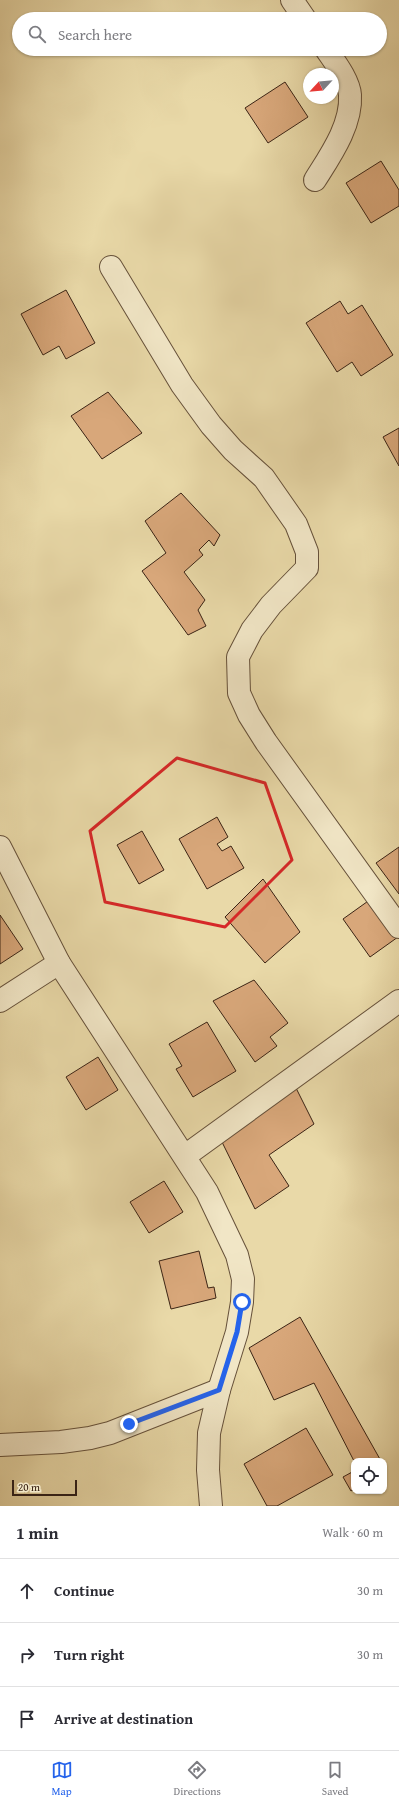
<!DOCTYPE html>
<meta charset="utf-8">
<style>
body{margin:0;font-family:"Gentium Book Plus",serif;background:#f7f7f7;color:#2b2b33}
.controls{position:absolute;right:12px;bottom:12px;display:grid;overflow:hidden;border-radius:8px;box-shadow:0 1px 3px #0004}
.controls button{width:36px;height:36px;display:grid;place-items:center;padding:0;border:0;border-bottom:1px solid #e1e1e2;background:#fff;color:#2b2b33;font:20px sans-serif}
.compass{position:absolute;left:303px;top:68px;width:36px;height:36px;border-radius:50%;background:#fff;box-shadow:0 1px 3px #0004;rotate:244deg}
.scale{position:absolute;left:12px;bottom:10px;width:65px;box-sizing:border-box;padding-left:4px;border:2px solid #3b2415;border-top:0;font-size:11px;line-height:14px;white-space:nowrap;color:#3b2415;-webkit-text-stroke:3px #f1e6c6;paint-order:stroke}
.stop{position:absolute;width:12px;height:12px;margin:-9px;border:3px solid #2563eb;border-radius:50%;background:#fff}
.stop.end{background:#2563eb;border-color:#fff;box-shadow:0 1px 4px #0008}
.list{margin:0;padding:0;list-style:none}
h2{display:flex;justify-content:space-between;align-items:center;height:52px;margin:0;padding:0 16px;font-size:17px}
h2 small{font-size:13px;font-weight:400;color:#7c7c81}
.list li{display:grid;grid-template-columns:26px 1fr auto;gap:12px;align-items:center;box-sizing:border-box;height:64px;padding:0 16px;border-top:1px solid #e1e1e2}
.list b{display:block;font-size:15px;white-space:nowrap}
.list em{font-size:13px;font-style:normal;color:#7c7c81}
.icon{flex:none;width:22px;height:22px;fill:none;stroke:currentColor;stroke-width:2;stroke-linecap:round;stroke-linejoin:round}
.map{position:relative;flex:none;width:399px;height:1506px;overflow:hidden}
.search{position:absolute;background:#fff;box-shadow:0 1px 3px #0004;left:12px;right:12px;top:12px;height:44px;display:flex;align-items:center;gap:10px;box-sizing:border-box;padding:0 14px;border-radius:22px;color:#7c7c81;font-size:15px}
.sheet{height:244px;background:#fff}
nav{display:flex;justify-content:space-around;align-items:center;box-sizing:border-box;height:56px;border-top:1px solid #e1e1e2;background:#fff;font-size:11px;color:#7c7c81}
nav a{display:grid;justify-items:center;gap:2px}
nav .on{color:#2563eb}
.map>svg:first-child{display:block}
.building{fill:#d8a77a;stroke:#3b2415}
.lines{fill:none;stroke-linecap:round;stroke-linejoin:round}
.minor-casing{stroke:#66513a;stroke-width:24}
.tertiary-casing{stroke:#66513a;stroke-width:24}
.minor{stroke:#f1e6c6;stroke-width:22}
.tertiary{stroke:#f1e6c6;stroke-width:22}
.route{stroke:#2563eb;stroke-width:5}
.marked{fill:none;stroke:#d62828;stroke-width:3;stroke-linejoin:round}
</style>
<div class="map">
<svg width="399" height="1506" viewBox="0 0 399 1506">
<rect width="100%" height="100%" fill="#e9d9a8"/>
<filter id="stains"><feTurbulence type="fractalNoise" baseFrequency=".005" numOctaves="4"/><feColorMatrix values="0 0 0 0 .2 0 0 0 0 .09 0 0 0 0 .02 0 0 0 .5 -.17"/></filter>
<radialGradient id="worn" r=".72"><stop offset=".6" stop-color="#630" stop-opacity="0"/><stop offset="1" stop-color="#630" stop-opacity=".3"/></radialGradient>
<g class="building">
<path d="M285,82L308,117L268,143L245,108Z"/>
<path d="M381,161L399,190V206L371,223L346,183Z"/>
<path d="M66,290L95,343L66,359L59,346L43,355L21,314Z"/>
<path d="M340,301L348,314L362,305L393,355L361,376L352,362L337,372L306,323Z"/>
<path d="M108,392L142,433L102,459L71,416Z"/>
<path d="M399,428V466L383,437Z"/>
<path d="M181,493L220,535L214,546L209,540L199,550L203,555L184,572L205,600L198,610L206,626L188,635L142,571L166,553L145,521Z"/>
<path d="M217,817L228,837L217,844L222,851L231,846L244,868L207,889L179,839Z"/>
<path d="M142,831L164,870L139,884L117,845Z"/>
<path d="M399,847V894L376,863Z"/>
<path d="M263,879L300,932L265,963L225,917Z"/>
<path d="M371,899L398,937L370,957L343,919Z"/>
<path d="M0,915L23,949L0,964Z"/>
<path d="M254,980L288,1023L270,1037L277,1046L255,1062L213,1001Z"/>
<path d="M207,1022L236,1071L193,1097L176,1069L182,1066L169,1044Z"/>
<path d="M98,1057L118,1090L86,1110L66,1077Z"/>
<path d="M295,1086L314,1124L269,1155L289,1186L255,1209L221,1140Z"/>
<path d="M164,1181L183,1212L149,1233L130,1202Z"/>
<path d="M199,1251L208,1288L214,1287L216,1298L171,1309L159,1261Z"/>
<path d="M300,1317L381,1461H354L314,1383L274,1400L249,1348Z"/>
<path d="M306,1428L333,1475L277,1506H267L244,1464Z"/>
<path d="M354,1471V1489L351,1491L343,1477Z"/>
</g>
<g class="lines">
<g class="minor-casing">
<g id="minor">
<path d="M292,0L305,19"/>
<path d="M315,180C330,156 352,125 350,95C349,80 334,61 326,49"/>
<path d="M111,267L182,385L211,425L233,450L264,478L296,524L307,552V568L271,605L252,630L238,657L239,693L249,715L266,742L399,927"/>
<path d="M0,1001L59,963"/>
<path d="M0,1445L61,1442L90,1438L110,1433L219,1390"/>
</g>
</g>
<g class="tertiary-casing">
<g id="tertiary">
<path d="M0,847L59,963L207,1192L237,1255L243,1279L242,1302L237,1332L219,1390L209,1433L208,1470L211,1506"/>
<path d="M185,1156L399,1001"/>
</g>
</g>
<use href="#minor" class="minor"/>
<use href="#tertiary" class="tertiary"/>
</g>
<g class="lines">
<path class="route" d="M129,1424L219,1390L237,1332L242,1302"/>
</g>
<path class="marked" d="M177,758L265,783L292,860L225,927L105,902L90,831Z"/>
<rect width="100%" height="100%" filter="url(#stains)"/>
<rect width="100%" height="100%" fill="url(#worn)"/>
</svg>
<div class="controls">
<button><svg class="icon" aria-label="locate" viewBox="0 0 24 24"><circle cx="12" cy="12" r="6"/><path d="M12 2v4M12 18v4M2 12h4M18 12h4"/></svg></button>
</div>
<svg class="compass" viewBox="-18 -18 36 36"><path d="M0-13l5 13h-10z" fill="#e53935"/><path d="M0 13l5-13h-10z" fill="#7c7c81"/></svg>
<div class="scale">20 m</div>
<div class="stop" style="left:242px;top:1302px"></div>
<div class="stop end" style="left:129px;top:1424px"></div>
<div class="search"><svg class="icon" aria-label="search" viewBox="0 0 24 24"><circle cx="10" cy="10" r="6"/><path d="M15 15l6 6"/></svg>Search here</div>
</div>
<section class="sheet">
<h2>1 min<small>Walk · 60 m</small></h2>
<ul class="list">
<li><svg class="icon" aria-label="ahead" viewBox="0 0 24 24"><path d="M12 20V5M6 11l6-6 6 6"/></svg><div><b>Continue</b></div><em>30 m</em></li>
<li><svg class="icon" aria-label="right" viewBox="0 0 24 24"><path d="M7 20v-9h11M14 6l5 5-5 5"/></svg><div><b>Turn right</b></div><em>30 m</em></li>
<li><svg class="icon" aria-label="arrive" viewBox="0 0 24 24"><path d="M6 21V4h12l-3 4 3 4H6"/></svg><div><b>Arrive at destination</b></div></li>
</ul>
</section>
<nav>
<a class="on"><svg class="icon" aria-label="map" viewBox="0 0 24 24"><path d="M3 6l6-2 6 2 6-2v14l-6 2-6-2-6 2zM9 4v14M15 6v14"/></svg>Map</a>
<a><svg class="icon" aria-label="directions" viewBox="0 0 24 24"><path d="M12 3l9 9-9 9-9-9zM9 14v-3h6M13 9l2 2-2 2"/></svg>Directions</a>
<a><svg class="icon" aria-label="saved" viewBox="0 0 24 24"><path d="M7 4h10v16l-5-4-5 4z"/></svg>Saved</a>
</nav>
